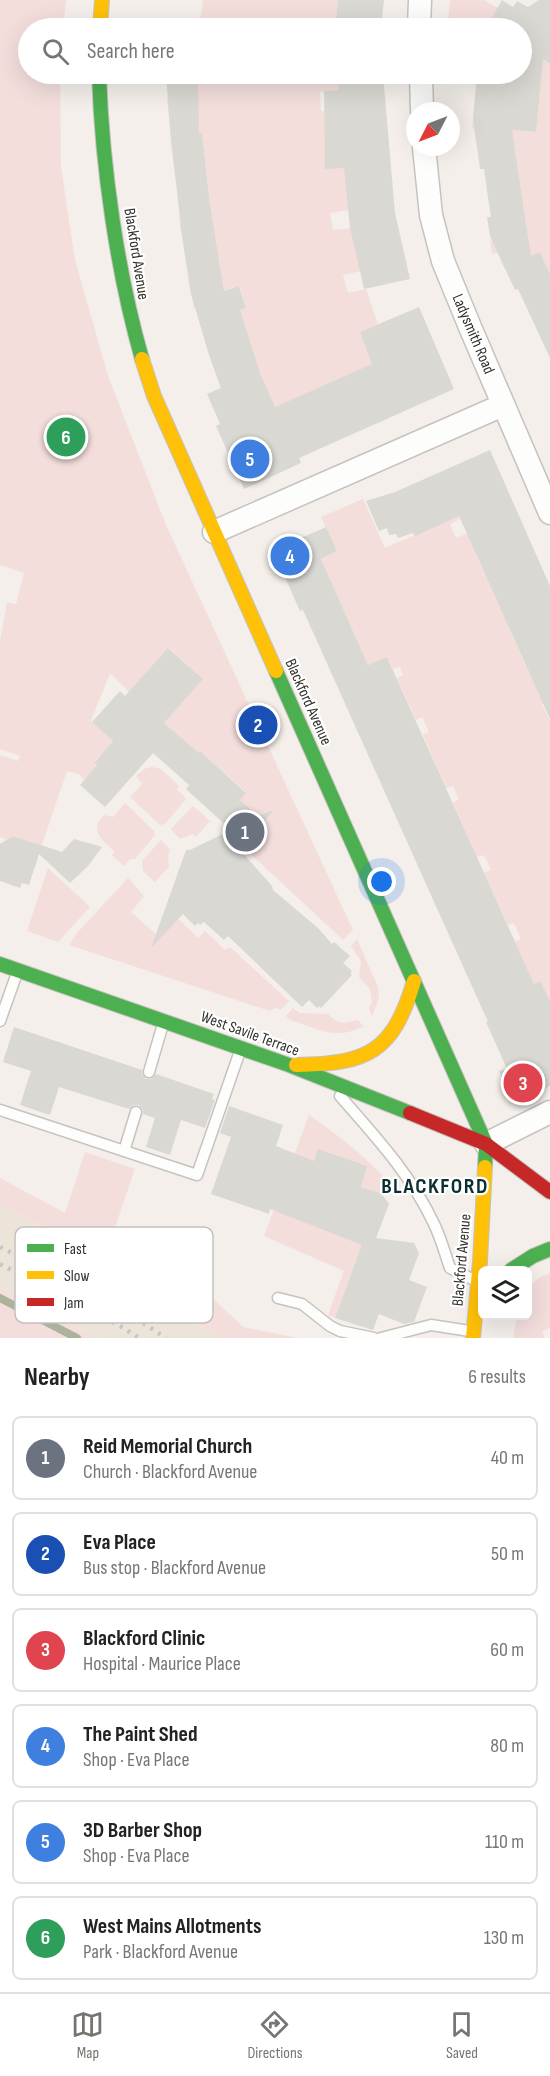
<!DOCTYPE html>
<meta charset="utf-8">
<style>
body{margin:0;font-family:"Sofia Sans Condensed",sans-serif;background:#f6f6f6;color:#222}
.controls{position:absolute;right:18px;bottom:18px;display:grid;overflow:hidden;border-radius:9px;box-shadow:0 6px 24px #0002}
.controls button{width:54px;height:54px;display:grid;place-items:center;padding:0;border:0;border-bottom:2px solid #e0e0e0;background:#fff;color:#222;font:30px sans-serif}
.compass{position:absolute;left:406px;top:102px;width:54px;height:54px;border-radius:50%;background:#fff;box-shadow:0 6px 24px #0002;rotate:228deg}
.you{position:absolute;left:382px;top:882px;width:21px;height:21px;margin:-15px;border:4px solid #fff;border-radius:50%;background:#1a73e8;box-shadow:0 0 0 9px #1a73e833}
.badge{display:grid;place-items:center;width:39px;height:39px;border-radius:50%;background:#77736e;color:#fff;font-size:20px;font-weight:700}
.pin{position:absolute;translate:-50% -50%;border:3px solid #fff;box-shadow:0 2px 6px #0006}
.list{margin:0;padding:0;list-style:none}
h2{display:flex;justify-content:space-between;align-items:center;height:78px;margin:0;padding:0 24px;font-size:26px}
h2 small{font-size:20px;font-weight:400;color:#767676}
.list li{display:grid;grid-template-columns:39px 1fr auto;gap:18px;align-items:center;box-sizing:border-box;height:84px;margin:0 12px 12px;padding:0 12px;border:2px solid #e0e0e0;border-radius:9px}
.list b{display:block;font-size:22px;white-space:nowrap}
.list p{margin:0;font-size:20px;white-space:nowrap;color:#767676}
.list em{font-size:20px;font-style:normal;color:#767676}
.icon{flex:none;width:33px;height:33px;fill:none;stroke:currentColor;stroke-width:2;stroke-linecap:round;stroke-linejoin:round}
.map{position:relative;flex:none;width:550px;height:1338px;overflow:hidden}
.search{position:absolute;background:#fff;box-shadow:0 6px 24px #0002;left:18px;right:18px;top:18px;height:66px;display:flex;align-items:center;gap:15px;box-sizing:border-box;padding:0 21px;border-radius:33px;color:#767676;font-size:22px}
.sheet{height:654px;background:#fff}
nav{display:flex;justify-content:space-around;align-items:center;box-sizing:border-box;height:84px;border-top:2px solid #e0e0e0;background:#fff;font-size:16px;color:#767676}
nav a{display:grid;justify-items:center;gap:3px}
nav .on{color:#77736e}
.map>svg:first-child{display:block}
.built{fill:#ede4d9}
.green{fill:#f3dedc}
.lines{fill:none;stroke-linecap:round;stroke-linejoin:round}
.stream{stroke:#adb29c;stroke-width:8}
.building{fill:#dad8d3}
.lane-casing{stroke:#c6c2bf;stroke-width:13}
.street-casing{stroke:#c6c2bf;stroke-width:25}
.fast-casing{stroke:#c6c2bf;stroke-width:16}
.slow-casing{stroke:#c6c2bf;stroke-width:16}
.jam-casing{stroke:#c6c2bf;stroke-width:16}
.lane{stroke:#fdfdfc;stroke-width:10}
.street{stroke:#fdfdfc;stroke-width:22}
.fast{stroke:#4caf50;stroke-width:14}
.slow{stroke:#ffc107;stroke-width:14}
.jam{stroke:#c62828;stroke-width:14}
.rail{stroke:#c8c6c5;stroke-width:4.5;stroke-dasharray:3 6;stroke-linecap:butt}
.labels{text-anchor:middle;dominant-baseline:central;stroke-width:4.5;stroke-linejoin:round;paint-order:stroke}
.street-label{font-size:16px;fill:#33302c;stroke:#fff}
.district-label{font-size:22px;font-weight:bold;letter-spacing:1.5px;fill:#0c3032;stroke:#fff}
.key{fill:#fff;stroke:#c2c1c0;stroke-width:1.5}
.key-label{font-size:16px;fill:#33302c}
</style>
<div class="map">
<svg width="550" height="1338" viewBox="0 0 550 1338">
<rect width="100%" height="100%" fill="#f4efea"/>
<path class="built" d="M0,1205L74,1241L220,1338H97L0,1288Z"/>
<g class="green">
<path d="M0,0H66L63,28H28V74H60L61,167L75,260L108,376L166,525L353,930L343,940L242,846L240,800L246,792L200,751L199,753L164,723L203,679L169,648L129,692L110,673L91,721L113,741L94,762L97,766L84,780L79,774L67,771L34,868L28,866L35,843L13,836L7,840L0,837V755L18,761L20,756L0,749V641L7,602L16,604L24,573L0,565Z"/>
<path d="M203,0H338L335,28H184L185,19L200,22Z"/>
<path d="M450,0H484L498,8L491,19L502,26L500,28H447Z"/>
<path d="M522,46L550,64V274L540,252L504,268L498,253L492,254L490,241L528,235L513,138L476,143L474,129L472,128L473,119L494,121L493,128L536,132L540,89L485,75V74H522Z"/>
<path d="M198,74H337L339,90L320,92L321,111L340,110L349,210L330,213L333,230L352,228L361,271L343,275L348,293L366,289L378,324L360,332L373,364L277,407L278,411L221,388L211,360L221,357L257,365L250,342L240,345L231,313L246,308L240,286L215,293L217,301L194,308L188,279L221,274L212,219L180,224L177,190L208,186L202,133L171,136L167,99L198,98Z"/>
<path d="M363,499L385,548L459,516L470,514L450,524L456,538L477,529L475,553L497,600L506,596L519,623L509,628L530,675L540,672L550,700L542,704L550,721V1014L540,981L534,984L515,942L521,939L514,923L508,925L484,873L491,870L484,855L477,857L453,803L459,799L453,786L446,788L423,735L429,732L422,717L416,720L397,678L403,675L400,667L393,669L387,657L368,665L321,559L337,551L321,517Z"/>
<path d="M152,767L161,769L179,786L177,789L186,799L165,824L160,825L130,797L142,784L136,776L146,768Z"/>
<path d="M125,803L154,831L155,835L135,859H130L124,866L112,855L115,852C103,841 88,830 104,815L113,817Z"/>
<path d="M193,806L210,821L196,837L192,834L180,839L171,829Z"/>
<path d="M161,840L170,850L168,856L169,867L155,882L143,871L142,861Z"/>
<path d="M48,868L90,907L58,942L27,931Z"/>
<path d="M128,878L144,896L131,912L160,938L177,917L198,938L205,931L225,950L230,947L289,1001L281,1010L275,1008L270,1011L69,945L76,934Z"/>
<path d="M357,939L378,987L379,997L372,1017L369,1007L372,1003L370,989L359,977L361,961L351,946Z"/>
<path d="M293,1008L300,1013L328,1014C338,1024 343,1024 357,1020L364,1026C335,1041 319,1029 290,1020L286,1016Z"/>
<path d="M309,1115C337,1134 363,1155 386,1179L381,1193L355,1185L319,1149L292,1217L340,1236L347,1229L376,1255L351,1275L335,1318L328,1315L344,1271L264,1236Z"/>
<path d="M85,1152L135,1169L111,1239L206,1292L243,1327L298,1338H220L74,1241L0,1205V1178L65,1213Z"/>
<path d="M550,1273V1327L542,1332L545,1338H513L517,1316H528C528,1293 525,1282 550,1273Z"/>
<path d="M0,1288L97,1338H0Z"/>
</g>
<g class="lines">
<path class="stream" d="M0,1298L77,1338"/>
</g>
<g class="building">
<path d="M338,0H384L381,28H335Z"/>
<path d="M502,0L513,7L517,1L528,7L539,0H550V64L543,59L536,132L512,130L531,256L540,252L550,274V358L518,289L515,290L490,236L487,217H491L487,191L484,169H480L473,117L477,74H522V28H494L500,24L491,19Z"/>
<path d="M166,74H198L199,133H202L210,205L224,291L239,286L246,308L240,310L260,373L275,407L372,364L360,332L419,307L454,389L299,458L301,463L244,489L216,426L220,424L207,394L221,388L209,355L191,294L180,224H181L171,142Z"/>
<path d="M337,74H383L395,213L410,279L364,289L350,228L344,168L325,169L324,91L339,90Z"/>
<path d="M490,450L550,586V719L459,516L415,536L413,533L398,538L396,534L389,535L387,528L379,531L366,501L395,492Z"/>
<path d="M326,527L337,551L321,559L368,665L387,657L534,984L540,981L550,1001V1086L522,1100L511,1097L499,1071L507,1069L486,1022H488L303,610L300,611L276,557L278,548Z"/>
<path d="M168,648L203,679L164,723L199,753L200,751L246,793L240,800L258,816L274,810L239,849L272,886L273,890L318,928L332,944L334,942L350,956L343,963L352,971L350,973L352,975L321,1008L319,1006L317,1008L309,1000L302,1007L228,936L224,940L204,922L200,925L198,923L195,926L183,914L151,948L186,850H190L231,830L186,789L189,785L153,753L105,807L80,785L97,765L94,763L113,741L92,722L120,691L125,696Z"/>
<path d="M13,836L62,852L74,839L102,847L88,866L70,883L39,854L29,885L22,883L20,888L0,881V844Z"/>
<path d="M14,1027L142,1070V1074L146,1079H151L156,1074L214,1094L212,1099L215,1100L205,1128L181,1120L170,1155L146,1147L155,1118L143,1114V1110L139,1105H134L129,1109L59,1087L50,1115L20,1105L31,1071L3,1062Z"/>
<path d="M229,1106L283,1125L276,1146L314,1161L318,1149L367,1166L361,1187L381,1193L389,1204L376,1238L414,1243L419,1253L409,1280L427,1287L414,1322L404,1324L379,1314L373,1330L335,1318L362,1245L270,1209L269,1214L211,1194L231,1137L220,1133Z"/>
</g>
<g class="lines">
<g class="lane-casing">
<g id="lane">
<path d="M0,1021L17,973"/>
<path d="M149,1072L163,1024"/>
<path d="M340,1096C375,1136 412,1176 434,1224C441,1238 445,1254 450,1268L474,1280"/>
<path d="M0,1110L197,1175L240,1051"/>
<path d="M124,1151L136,1112"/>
<path d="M278,1298L302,1304L330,1326L340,1331L374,1338"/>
<path d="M381,1338L431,1325L470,1331"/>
</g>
</g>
<g class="street-casing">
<g id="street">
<path d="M419,28L420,0"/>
<path d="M421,74L422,111"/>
<path d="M424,147L431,215L443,261L470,327L550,513"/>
<path d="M214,532L503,405"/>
<path d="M486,1144L550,1112"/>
</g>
</g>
<g class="fast-casing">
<g id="fast">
<path d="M99,74C102,166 117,271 142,359"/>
<path d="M276,671L486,1144L485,1167"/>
<path d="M0,964L289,1065L410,1113"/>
<path d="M511,1270L533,1256L550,1249"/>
</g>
</g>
<g class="slow-casing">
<g id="slow">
<path d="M100,28L102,0"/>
<path d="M142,359L154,396L276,671"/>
<path d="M296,1065C368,1064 393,1052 414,981"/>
<path d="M473,1338L480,1261L485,1167"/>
</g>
</g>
<g class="jam-casing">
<path id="jam" d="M410,1113L486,1144L550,1192"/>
</g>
<use href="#lane" class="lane"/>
<use href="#street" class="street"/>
<use href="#fast" class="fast"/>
<use href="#slow" class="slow"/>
<use href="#jam" class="jam"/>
<g class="rail">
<path d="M0,1247L128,1313L166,1338"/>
<path d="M0,1264L120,1326L139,1338"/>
</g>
</g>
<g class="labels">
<g class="street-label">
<text transform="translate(136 254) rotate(81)">Blackford Avenue</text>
<text transform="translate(473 334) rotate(67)">Ladysmith Road</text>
<text transform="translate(308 702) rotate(66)">Blackford Avenue</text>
<text transform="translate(250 1034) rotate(20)">West Savile Terrace</text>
<text transform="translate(462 1260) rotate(-85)">Blackford Avenue</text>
</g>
<g class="district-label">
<text x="435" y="1186">BLACKFORD</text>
</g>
</g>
<rect x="15" y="1227" width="198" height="96" rx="9" class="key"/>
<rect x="27" y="1244" width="27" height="8" fill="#4caf50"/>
<rect x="27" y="1271" width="27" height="8" fill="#ffc107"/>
<rect x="27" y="1298" width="27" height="8" fill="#c62828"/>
<g class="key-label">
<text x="64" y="1254">Fast</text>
<text x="64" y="1281">Slow</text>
<text x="64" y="1308">Jam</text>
</g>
</svg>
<div class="controls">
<button><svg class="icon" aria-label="layers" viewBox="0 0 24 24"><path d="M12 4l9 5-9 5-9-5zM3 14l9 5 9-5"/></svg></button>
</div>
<svg class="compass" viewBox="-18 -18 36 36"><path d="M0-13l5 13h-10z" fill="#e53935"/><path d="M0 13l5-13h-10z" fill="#767676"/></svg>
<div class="you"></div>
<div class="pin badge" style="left:245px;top:832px;background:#6b7280">1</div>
<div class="pin badge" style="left:258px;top:725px;background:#1a4fb4">2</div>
<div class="pin badge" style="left:523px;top:1083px;background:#e0444e">3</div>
<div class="pin badge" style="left:290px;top:556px;background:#3f7fe0">4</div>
<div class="pin badge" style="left:250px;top:459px;background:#3f7fe0">5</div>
<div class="pin badge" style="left:66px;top:437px;background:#2e9e5b">6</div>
<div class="search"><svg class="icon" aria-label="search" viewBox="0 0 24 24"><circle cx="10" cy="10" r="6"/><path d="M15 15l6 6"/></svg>Search here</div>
</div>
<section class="sheet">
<h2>Nearby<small>6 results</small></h2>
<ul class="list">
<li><span class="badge" style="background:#6b7280">1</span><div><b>Reid Memorial Church</b><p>Church · Blackford Avenue</p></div><em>40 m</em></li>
<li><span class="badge" style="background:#1a4fb4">2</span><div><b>Eva Place</b><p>Bus stop · Blackford Avenue</p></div><em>50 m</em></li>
<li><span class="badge" style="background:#e0444e">3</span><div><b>Blackford Clinic</b><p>Hospital · Maurice Place</p></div><em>60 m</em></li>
<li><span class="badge" style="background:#3f7fe0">4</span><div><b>The Paint Shed</b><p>Shop · Eva Place</p></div><em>80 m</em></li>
<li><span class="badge" style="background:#3f7fe0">5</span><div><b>3D Barber Shop</b><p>Shop · Eva Place</p></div><em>110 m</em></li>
<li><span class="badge" style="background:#2e9e5b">6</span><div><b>West Mains Allotments</b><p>Park · Blackford Avenue</p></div><em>130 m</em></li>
</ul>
</section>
<nav>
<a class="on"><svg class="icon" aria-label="map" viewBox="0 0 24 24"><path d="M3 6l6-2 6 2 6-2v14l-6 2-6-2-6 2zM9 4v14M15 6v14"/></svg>Map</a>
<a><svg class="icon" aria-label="directions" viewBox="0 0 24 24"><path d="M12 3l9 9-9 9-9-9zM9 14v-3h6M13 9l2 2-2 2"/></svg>Directions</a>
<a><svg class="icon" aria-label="saved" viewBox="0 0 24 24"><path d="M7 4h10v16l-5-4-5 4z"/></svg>Saved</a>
</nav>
